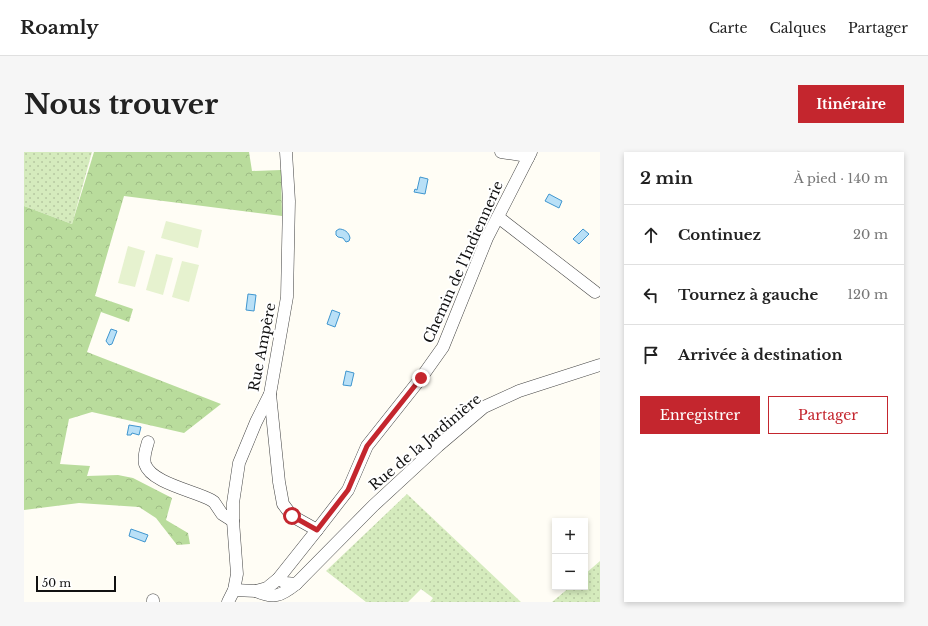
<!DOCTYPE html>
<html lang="fr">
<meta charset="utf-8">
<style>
body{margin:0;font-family:"Libre Baskerville",serif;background:#f6f6f6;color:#222}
.controls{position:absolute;right:12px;bottom:12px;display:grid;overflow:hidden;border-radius:0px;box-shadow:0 2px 6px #0003}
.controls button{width:36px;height:36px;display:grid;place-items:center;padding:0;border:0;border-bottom:1px solid #e0e0e0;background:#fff;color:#222;font:20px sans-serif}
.scale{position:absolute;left:12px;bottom:10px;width:80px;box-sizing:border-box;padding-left:4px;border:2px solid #111;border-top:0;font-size:11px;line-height:14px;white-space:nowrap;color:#111;-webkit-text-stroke:3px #fff;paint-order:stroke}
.stop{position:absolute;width:12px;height:12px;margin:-9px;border:3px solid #c4262e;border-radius:50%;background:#fff}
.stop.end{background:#c4262e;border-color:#fff;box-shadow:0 1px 4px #0008}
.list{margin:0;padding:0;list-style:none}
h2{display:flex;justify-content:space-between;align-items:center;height:52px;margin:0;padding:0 16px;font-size:17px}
h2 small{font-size:13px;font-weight:400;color:#767676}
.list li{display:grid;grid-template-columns:26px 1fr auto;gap:12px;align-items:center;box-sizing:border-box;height:60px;padding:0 16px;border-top:1px solid #e0e0e0}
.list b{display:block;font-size:15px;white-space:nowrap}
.list em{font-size:13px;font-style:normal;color:#767676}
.actions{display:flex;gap:8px;padding:12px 16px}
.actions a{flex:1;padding:9px 0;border:1px solid #c4262e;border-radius:0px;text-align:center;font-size:14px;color:#c4262e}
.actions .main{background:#c4262e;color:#fff}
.icon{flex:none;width:22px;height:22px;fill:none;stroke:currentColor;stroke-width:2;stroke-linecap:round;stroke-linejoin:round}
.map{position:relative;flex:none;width:576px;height:450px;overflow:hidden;border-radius:0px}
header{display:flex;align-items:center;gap:24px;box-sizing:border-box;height:56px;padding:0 20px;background:#fff;border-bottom:1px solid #e0e0e0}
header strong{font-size:19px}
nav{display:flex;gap:22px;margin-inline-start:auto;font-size:14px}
.intro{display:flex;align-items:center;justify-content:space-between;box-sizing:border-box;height:96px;padding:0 24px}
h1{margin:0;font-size:28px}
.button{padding:10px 18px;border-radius:0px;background:#c4262e;color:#fff;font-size:14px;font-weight:700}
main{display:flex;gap:24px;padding:0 24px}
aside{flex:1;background:#fff;border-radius:0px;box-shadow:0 2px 6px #0003}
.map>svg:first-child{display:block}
.grass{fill:url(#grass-dots)}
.forest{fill:url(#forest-crowns)}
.pitch{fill:#e6f2cf}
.water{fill:#b9e0f7;stroke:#3f96cf}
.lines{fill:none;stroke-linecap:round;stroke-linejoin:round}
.minor-casing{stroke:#444;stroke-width:13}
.minor{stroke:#fff;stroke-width:12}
.route{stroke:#c4262e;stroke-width:5}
.labels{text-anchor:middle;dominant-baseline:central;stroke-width:4;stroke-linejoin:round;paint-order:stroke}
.street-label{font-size:14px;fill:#111;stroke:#fff}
</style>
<header>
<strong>Roamly</strong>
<nav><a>Carte</a><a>Calques</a><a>Partager</a></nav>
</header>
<div class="intro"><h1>Nous trouver</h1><a class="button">Itinéraire</a></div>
<main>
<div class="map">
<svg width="576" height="450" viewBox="0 0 576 450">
<defs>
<pattern id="grass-dots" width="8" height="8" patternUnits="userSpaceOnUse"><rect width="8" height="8" fill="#d5ebbd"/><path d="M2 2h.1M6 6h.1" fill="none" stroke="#b6c8a1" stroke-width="1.8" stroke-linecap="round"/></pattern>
<pattern id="forest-crowns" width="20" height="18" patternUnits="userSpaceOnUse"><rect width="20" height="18" fill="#b9dc9c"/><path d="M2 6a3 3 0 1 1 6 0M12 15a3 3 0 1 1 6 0" fill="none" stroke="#9ebc85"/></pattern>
</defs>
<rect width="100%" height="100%" fill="#fffdf5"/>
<g class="grass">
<path d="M0,0H68L48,72L0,54Z"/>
<path d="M383,342L497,450H406L409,446L397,437L384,450H342L302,419Z"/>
<path d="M576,409V450H528L546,435H561V422Z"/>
</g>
<path class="forest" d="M70,0H225L228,19L257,18L258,64L100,44L71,144L109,157L105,170L77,160L63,200L197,252L160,281L68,260L45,267L36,312L66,314L63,324L94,323L109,326L148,346L142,368L164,381L166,392L153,393L132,366L115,355L55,351L0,358V54L48,72Z"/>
<g class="pitch">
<path d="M142,69L178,78L174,96L137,86Z"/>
<path d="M104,94L121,99L111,135L94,131Z"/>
<path d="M132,102L149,106L139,143L122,138Z"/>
<path d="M158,109L175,113L165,150L148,145Z"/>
</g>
<g class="water">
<path d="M396,25L404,27L401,42L390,40L391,37L393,38Z"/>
<path d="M525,42L538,49L535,56L521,49Z"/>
<path d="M315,77C320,77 325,80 326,86L325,89L322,90L319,86L314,85L312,83V79Z"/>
<path d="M559,77L565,82L555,92L549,87Z"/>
<path d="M224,142L232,143L230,159L222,158Z"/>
<path d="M308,158L316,161L311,175L303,172Z"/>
<path d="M87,177L93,179L88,192L85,193L82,189Z"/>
<path d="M322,219L330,221L327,234L319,233Z"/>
<path d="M105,273L117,275L115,283L108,281L107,283H103Z"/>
<path d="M107,377L124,383L121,390L105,384Z"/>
</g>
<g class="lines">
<g class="minor-casing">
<g id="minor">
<path d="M477,0L497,3L504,6"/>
<path d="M474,65L571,140"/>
<path d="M246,242L255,330L259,352L268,364L293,378"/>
<path d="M124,290C122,297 119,305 121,312C127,331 171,339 187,348L190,350L198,362L209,369"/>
<path d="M272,432L349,354L414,294L460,255L495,239L576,213"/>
<path d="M210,438L232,439L243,436L254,427L293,378L324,338L343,294L397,226L419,195L463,86L507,0"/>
<path d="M232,439C250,447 257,444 272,432L262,431L254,427"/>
<path d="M129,448V450"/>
<path d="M204,450L210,438L213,422L209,369V351L215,311L232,270L246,242L263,145L265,49L262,0"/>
</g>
</g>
<use href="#minor" class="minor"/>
</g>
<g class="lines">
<path class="route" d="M268,364L293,378L324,338L343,294L397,226"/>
</g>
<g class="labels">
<g class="street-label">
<text transform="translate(439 110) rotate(-66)">Chemin de l'Indiennerie</text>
<text transform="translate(238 195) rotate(-79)">Rue Ampère</text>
<text transform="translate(401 290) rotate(-40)">Rue de la Jardinière</text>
</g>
</g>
</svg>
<div class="controls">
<button>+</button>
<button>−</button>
</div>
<div class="scale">50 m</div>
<div class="stop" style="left:268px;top:364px"></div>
<div class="stop end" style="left:397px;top:226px"></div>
</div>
<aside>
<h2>2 min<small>À pied · 140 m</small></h2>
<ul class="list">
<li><svg class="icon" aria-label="ahead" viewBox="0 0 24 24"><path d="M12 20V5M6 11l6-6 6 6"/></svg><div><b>Continuez</b></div><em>20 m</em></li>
<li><svg class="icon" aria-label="left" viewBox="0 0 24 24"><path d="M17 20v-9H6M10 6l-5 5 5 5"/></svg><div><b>Tournez à gauche</b></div><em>120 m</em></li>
<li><svg class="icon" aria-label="arrive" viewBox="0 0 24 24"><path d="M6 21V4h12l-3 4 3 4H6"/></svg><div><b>Arrivée à destination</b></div></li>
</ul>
<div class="actions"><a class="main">Enregistrer</a><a>Partager</a></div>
</aside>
</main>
